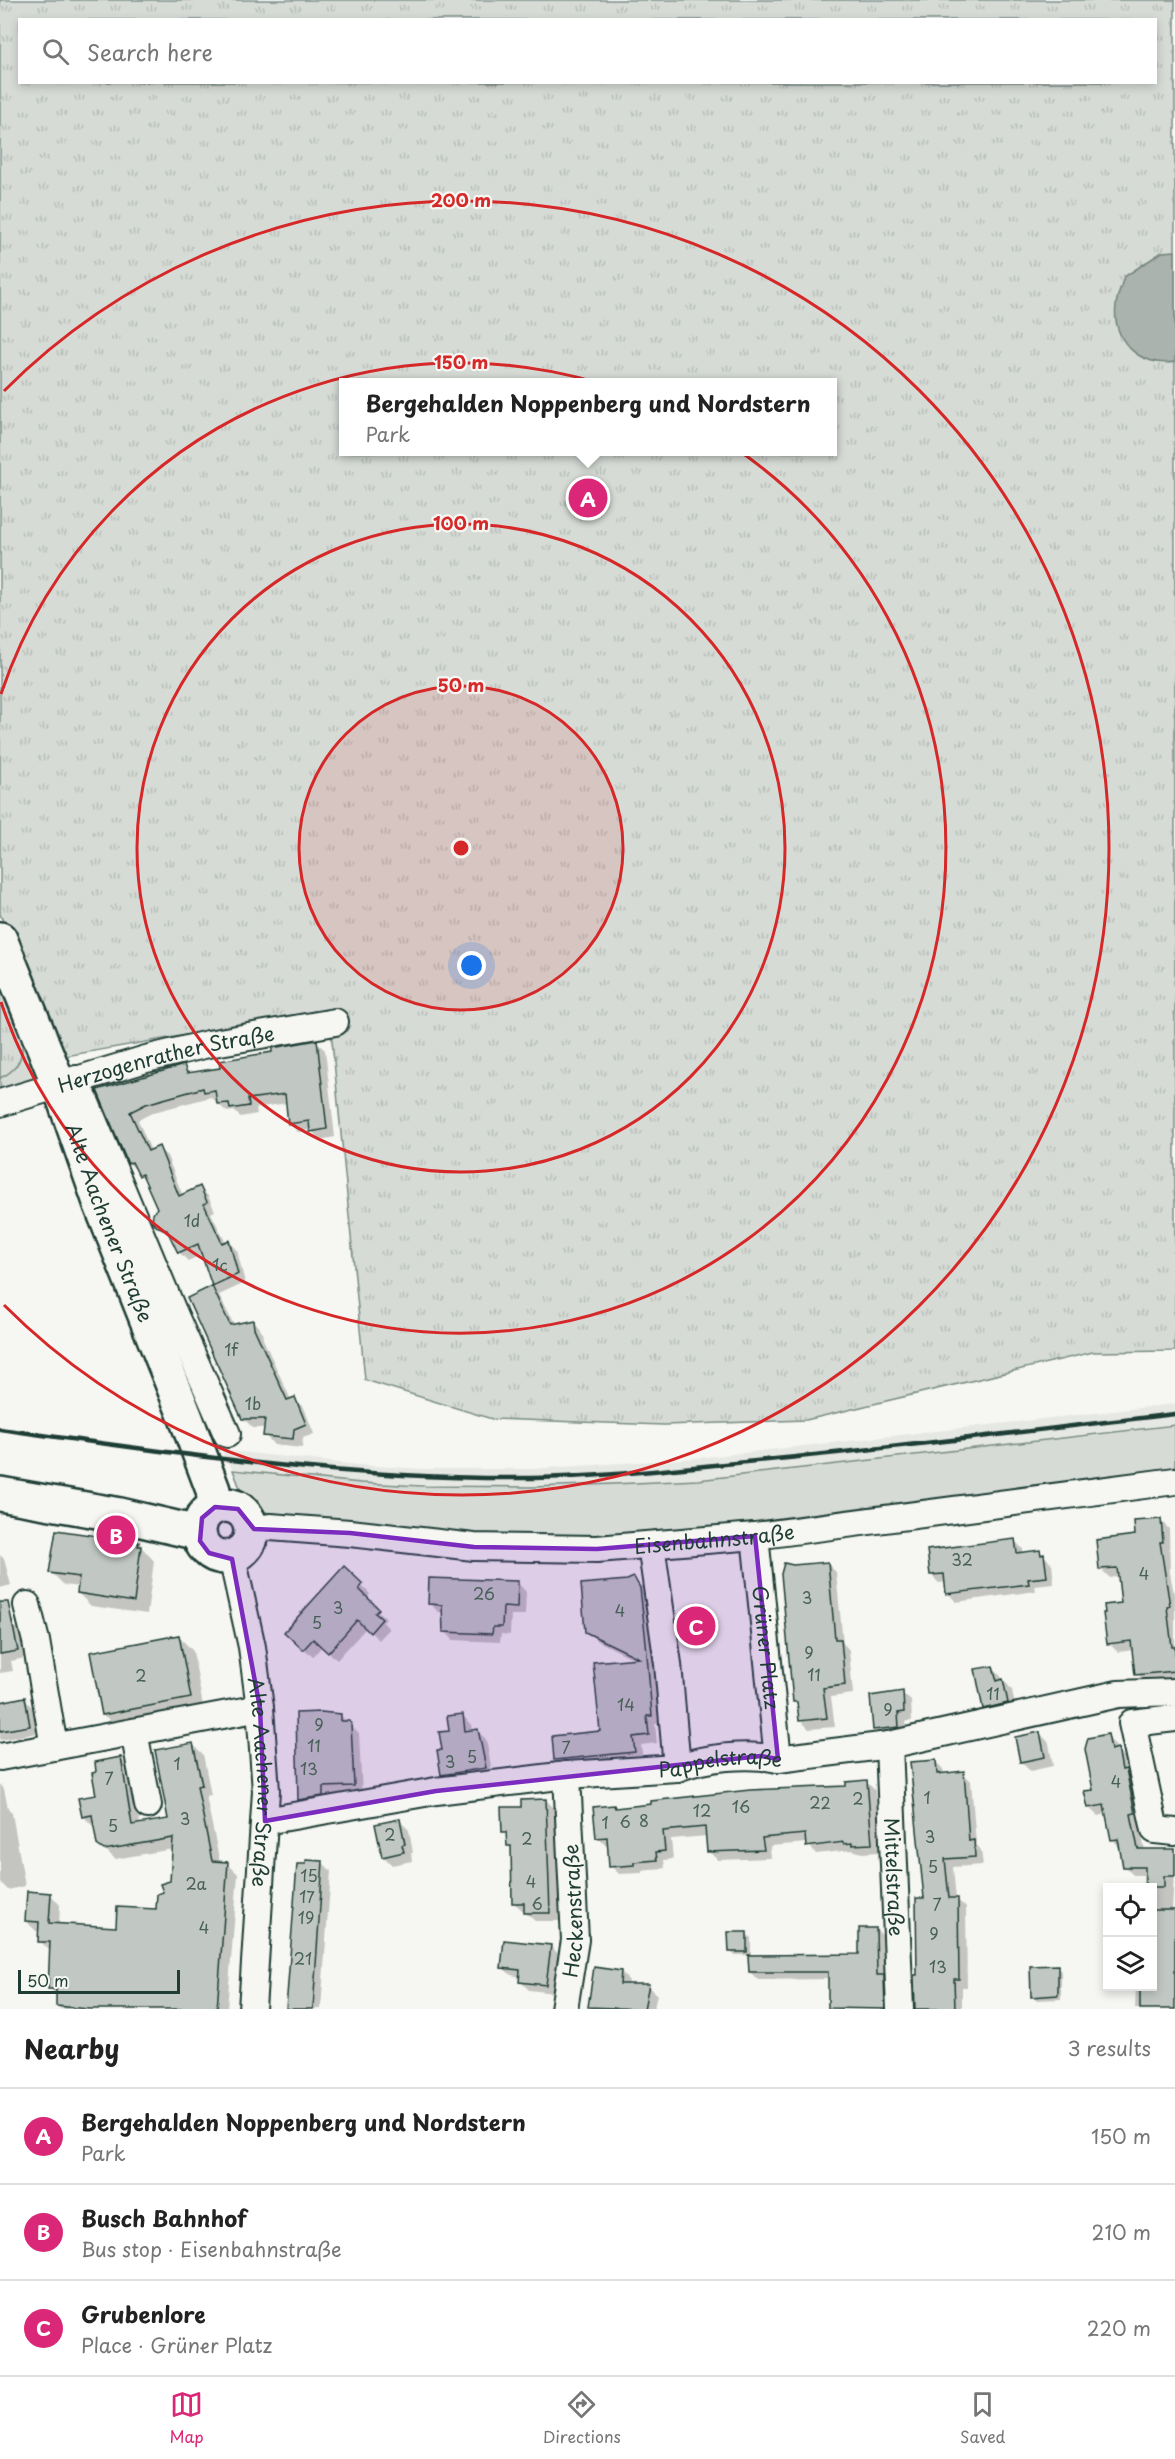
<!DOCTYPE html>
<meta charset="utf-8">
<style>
body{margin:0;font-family:"Playpen Sans",sans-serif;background:#f2f2f2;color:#222}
.controls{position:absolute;right:18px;bottom:18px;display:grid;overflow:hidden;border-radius:0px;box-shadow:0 3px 9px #0003}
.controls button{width:54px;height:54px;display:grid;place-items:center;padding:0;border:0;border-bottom:2px solid #e0e0e0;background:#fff;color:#222;font:30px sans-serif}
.scale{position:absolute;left:18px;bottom:15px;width:162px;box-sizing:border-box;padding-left:6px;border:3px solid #1f3d34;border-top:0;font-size:16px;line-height:21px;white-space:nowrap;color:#1f3d34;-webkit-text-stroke:4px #f6f6f2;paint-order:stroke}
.you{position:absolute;left:472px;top:966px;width:21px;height:21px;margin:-15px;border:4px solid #fff;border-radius:50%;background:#1a73e8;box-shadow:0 0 0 9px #1a73e833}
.badge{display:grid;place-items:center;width:39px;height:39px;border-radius:50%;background:#db2777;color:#fff;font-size:20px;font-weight:700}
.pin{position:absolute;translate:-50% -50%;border:3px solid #fff;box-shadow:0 2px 6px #0006}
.popup{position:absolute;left:339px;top:378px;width:498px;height:78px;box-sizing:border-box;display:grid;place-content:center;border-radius:0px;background:#fff;filter:drop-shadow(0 2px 4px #0005);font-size:20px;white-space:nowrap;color:#767676}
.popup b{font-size:22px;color:#222}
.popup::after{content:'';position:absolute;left:50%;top:100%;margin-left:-12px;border:12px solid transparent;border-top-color:#fff}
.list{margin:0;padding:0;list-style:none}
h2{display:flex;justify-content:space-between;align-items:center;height:78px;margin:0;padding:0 24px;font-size:26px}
h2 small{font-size:20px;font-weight:400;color:#767676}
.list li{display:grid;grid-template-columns:39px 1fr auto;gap:18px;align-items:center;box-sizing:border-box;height:96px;padding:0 24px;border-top:2px solid #e0e0e0}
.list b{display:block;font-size:22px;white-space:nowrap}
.list p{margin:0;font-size:20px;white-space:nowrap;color:#767676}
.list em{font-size:20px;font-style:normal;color:#767676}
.icon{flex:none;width:33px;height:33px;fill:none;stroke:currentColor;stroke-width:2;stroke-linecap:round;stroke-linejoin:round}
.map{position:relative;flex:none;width:1175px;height:2009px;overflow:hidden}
.search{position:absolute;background:#fff;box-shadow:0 3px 9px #0003;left:18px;right:18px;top:18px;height:66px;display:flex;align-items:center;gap:15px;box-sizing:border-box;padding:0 21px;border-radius:0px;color:#767676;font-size:22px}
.sheet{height:366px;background:#fff}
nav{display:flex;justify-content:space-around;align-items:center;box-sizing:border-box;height:84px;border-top:2px solid #e0e0e0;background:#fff;font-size:16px;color:#767676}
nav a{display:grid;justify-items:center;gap:3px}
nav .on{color:#db2777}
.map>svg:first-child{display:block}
.built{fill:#e6e8e4}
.grass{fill:#d6dbd6;stroke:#7a8c85;stroke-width:1.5}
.park{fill:url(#park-tufts);stroke:#7a8c85;stroke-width:1.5;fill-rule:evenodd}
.water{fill:#aab3ae;stroke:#72847d;stroke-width:1.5}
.shadow{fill:#0003}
.building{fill:#c1c8c3;stroke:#1f3d34;stroke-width:1.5}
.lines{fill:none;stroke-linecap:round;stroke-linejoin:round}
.street-casing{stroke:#1f3d34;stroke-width:30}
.secondary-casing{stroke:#1f3d34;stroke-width:38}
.street{stroke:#f6f6f2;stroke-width:26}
.secondary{stroke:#f6f6f2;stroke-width:33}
.rail{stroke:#1f3d34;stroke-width:4.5}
.marked{fill:#7b2cbf;fill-opacity:0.2;stroke:#7b2cbf;stroke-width:4.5;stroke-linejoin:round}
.ring{fill:none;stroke:#d62828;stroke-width:3}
.labels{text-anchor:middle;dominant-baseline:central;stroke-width:4.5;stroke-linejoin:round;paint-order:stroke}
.number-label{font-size:16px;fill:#486058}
.street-label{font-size:20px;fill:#1f3d34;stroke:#f6f6f2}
.centre{fill:#d62828;stroke:#f6f6f2;stroke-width:3}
.ring-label{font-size:18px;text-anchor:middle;font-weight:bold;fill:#d62828;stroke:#f6f6f2;stroke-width:4.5;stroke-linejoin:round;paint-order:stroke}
</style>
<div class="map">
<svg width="1175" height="2009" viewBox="0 0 1175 2009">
<defs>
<pattern id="park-tufts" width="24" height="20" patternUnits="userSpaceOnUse" patternTransform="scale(1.5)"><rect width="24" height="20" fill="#d6dbd6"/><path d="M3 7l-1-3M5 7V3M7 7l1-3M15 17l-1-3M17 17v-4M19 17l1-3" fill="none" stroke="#b7bdb8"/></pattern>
</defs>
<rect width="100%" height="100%" fill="#f6f6f2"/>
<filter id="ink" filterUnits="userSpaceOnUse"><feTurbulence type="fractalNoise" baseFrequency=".0167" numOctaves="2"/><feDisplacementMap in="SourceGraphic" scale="12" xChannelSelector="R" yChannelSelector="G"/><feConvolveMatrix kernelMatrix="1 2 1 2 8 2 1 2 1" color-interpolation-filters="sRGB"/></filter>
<g filter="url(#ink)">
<path class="built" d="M1175,1404V1425L698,1480L614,1484L533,1487L361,1483L233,1470L221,1450L358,1465L425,1469H533L697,1458Z"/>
<g class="grass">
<path d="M0,969L47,1084L0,1091Z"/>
<path d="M1175,1425V1470L756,1528L591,1538H500L264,1512L246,1504L233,1470L361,1483L423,1486L533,1487L614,1484L698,1480Z"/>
</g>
<g class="park">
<path d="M0,0H1175V1351L1093,1352L806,1420L664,1425L492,1419L365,1380L329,1010L60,1057L0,914ZM20,20H1156V82H20ZM344,382H832V452H344Z"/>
<path d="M0,980C13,1010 43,1059 0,1078Z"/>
</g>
<path class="water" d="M1175,251V362C1140,368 1111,340 1116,305C1117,296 1121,286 1124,277L1162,252Z"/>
<g class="shadow">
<path d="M316,1042L325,1050L335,1137L320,1140L311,1130L298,1132L289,1123L287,1103L256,1108L257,1114L240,1117L234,1111L227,1112L218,1104V1099L214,1100L211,1097L154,1112L138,1120L151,1151L158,1148L167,1156L183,1196L200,1188L208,1196L215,1211L211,1213L226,1243L229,1241L237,1250L245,1283L219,1295L234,1325L253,1321L262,1331L263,1339L291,1400L294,1399L304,1408L314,1434L303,1438L302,1448L274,1445L265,1435V1428H253L243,1418L189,1299L214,1287L203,1254L188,1261L179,1252L172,1236L167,1234L157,1225L159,1208L147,1182L129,1163L99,1091L184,1067L191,1074L222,1069Z"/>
<path d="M1160,1520L1169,1529L1170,1573L1175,1599V1680L1146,1683L1137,1674L1134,1650L1118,1652L1109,1643L1122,1604L1119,1576L1110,1578L1101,1569L1137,1537Z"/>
<path d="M1014,1540L1023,1549V1554L1040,1551L1048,1560L1052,1564L1054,1584L1035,1586L1036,1591L956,1602L948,1593L946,1582L939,1583L931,1575Z"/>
<path d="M138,1543L154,1561L147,1614L91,1606L78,1593L79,1587L64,1585L51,1572Z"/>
<path d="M0,1555L4,1559L11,1585L0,1588Z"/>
<path d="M827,1563L836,1572L843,1643L849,1650L853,1694L831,1697L835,1727L809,1729L800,1720L799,1706L794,1701L793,1566Z"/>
<path d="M344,1568L370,1594L366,1599L386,1619L383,1622L389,1629L379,1640L366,1628L337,1660L322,1646L313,1657L294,1640Z"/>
<path d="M633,1579L642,1587L648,1598L660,1724H655L657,1743L641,1745L643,1760L564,1768L555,1759L601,1732L636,1660L596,1640L587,1631L627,1582Z"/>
<path d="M518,1583L526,1592L525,1615H511L510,1635L501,1634L500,1642L453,1640L445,1631L444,1612H438L430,1603Z"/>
<path d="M12,1624L20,1632L25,1658L11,1661L13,1671L0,1673V1626Z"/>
<path d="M179,1637L193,1651L204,1712L117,1728L103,1714Z"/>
<path d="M993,1667L1012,1690L1016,1712L993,1717L984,1708Z"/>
<path d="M902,1693L911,1701L912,1721H906L907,1736L884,1738L875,1729Z"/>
<path d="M24,1699L32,1707L37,1733L0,1740V1704Z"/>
<path d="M341,1716L359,1733L362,1794L331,1795V1804L308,1808L299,1799Z"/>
<path d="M463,1716L471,1724L472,1731H477L486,1739L493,1777L451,1783L442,1775L443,1751L451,1732Z"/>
<path d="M1040,1733L1049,1743L1053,1766L1030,1771L1021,1762Z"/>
<path d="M1107,1736L1126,1759L1129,1774L1134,1779L1143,1822H1139L1145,1851H1175L1172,1912H1175V2009H1135L1136,1986H1152V1888H1143V1875H1133L1124,1866L1121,1848L1112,1839L1107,1814L1098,1816L1089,1808Z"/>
<path d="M193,1745L203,1754L211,1795L206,1796L220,1863L228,1864L238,1874L227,2009H61L57,2006L58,1997L49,1988L50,1951L40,1941V1931H36L26,1921L51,1895L60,1905L59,1925L117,1929L157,1910L171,1882L173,1849L115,1859L99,1844L95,1826H93L83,1816L121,1759L130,1769L140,1825L169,1820Z"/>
<path d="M935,1761L943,1769L944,1775L963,1773L971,1781L976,1844L981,1850L983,1865L953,1867L956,1899L966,1907L967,1987H962V2009H916Z"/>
<path d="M866,1782L875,1790L880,1852L862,1853L852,1850L816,1854L807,1843L770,1846L771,1858L718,1860L709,1852L708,1836L671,1839L673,1859L664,1860L665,1868L642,1871V1873L619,1874L611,1866L609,1845L606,1846L598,1837L614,1806L617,1809L848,1787Z"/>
<path d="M0,1784L4,1789L8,1808L12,1813L25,1886L8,1890L0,1882Z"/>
<path d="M546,1800L555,1809L559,1921H535L514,1903L512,1849L508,1845V1835L504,1831L523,1808Z"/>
<path d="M400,1821L409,1830L413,1853H411L412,1861L392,1865L383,1856Z"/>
<path d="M322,1862L331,1871L321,2009H288Z"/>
<path d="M876,1929L884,1937V1978L891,1984L893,2009H831L830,1979L758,1980L750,1972V1955H734L730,1951L747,1934L751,1938V1957L861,1955Z"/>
<path d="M551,1946L559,1955L554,1993L529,1990L520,1981L521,1977L511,1975L502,1967Z"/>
<path d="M1057,1967L1061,1971V1999L1037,2000L1033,1996Z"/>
<path d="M595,1969L621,1972L629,1981L628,1986H648L657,1994L654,2009H590Z"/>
</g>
<g class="building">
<path d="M317,1040L327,1129L310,1132L309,1121L288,1124L285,1094L248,1099L249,1106L230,1109L229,1103L217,1104L215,1090L204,1092L203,1088L146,1104L130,1112L148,1151L159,1146L179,1196L200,1186L207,1202L204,1204L222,1243L229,1240L238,1274L212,1286L198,1244L178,1253L167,1230L156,1226L152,1221L153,1214L157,1208L142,1174L139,1176L132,1162L128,1164L97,1090L184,1065L187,1073L220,1068L219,1061L272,1052V1048Z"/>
<path d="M212,1286L230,1325L253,1320L254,1328L287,1400L295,1397L306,1424L294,1429L293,1439L263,1436L265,1419H242L187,1298Z"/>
<path d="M1161,1519L1163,1542H1160L1170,1606L1167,1607L1172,1647H1175V1671L1135,1675L1131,1641L1107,1644L1103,1613H1105L1104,1605L1121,1603L1117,1568L1099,1569L1096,1540L1135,1535L1134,1521Z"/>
<path d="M56,1530L139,1542L138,1546H141L134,1602L77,1593L79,1577L49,1573Z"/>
<path d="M1015,1539L1017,1553L1040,1550L1041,1555L1044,1554L1047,1577L1028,1579L1029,1584L946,1594L944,1574L930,1575L927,1550Z"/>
<path d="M828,1562L835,1639H841L845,1685L823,1688L827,1718L799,1721L797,1702H793L781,1574L784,1563L793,1565Z"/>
<path d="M344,1566L363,1584L359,1589L379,1609L375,1613L382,1619L370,1633L357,1620L328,1653L313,1639L303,1650L284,1632Z"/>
<path d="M634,1577L640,1588L646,1642L652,1716H647L649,1735L633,1737L635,1752L554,1760L552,1736L600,1731L593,1662L639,1658L585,1632L581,1584L627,1580Z"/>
<path d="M429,1578L518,1581L517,1608L503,1607L502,1627H493L492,1634L443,1632L442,1605L428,1604Z"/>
<path d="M0,1602H8L18,1651L0,1654Z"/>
<path d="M179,1635L191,1698L102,1715L90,1652Z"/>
<path d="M993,1666L997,1681L1003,1679L1008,1703L983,1709L975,1669Z"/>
<path d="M903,1691L904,1712L898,1713L899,1727L873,1730L870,1696Z"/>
<path d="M25,1697L30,1726L0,1731V1702Z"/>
<path d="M321,1712L341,1714V1721H349L351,1723L354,1786L323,1787V1796L298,1800L296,1713Z"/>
<path d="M463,1714L465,1731L478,1729L486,1768L441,1775L437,1750H442L439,1732L449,1731L447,1716Z"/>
<path d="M1040,1732L1045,1757L1020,1762L1015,1737Z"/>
<path d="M1108,1734L1111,1750L1118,1748L1122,1770L1126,1769L1135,1813L1131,1814L1138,1849H1175V1876H1164V1887H1145V1867H1123L1118,1839L1111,1840L1104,1805L1088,1808L1084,1791L1093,1790L1085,1749L1088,1738Z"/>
<path d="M193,1743L202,1785L197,1786L212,1861L228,1862L217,2009H89L56,2006V1989H48L50,1942H38L39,1922L25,1921L27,1891L51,1893L49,1923L116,1927L117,1907L156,1909L157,1894L163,1892L160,1884L170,1881L173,1838L104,1850L97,1845L92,1815L82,1817L78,1798L96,1795L92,1773L96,1772L95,1762L121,1757L132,1825L168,1819L155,1750Z"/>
<path d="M936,1760L937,1774L964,1771L969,1841L974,1840L975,1857L945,1859L949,1898H958L959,1979H954L955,2009H915L914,1975H917L916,1898H924L910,1762Z"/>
<path d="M867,1780L872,1844L852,1845V1843L844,1844V1842L806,1847L805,1834L762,1838L764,1850L707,1852L705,1827L663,1831L665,1851L656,1852L657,1860L634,1862V1865L609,1867L607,1837L596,1838L593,1807L614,1805L615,1808L651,1804V1801L750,1790L846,1786V1782Z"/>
<path d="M546,1799L550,1913H524V1903H512L511,1846H507L506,1832H502L501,1807H521V1800Z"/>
<path d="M400,1819L405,1844L402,1845L404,1852L382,1857L375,1824Z"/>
<path d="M306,1860L323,1861L313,2009H286L297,1864H306Z"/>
<path d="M1152,1910H1175V2009H1140V1986H1152Z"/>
<path d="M859,1928H876L877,1975H884L885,2009L828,2008V1972H749L748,1955L859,1954Z"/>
<path d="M728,1932H747V1952H729Z"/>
<path d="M504,1940L551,1945L546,1985L519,1982L520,1970L501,1968Z"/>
<path d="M1058,1965V1995L1031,1997L1030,1966Z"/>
<path d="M594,1967L621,1971L620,1984H649L644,2009L588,2007Z"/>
</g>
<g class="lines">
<g class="street-casing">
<g id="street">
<path d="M76,1079L172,1309L227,1434"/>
<path id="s1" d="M0,1103L146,1059L208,1044L335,1022"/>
<path id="s2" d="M251,1530L270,1527L350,1533L474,1547L597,1549L755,1536L1175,1481"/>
<path id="s3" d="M755,1536L778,1759"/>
<path d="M651,1545L668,1664L677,1768"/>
<path id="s4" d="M232,1557L252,1647L260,1708L266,1791L252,2009"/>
<path d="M27,1605L36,1641L54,1747"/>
<path d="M1175,1718L1132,1723L1155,1830L1175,1832"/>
<path d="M134,1732L148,1805"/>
<path id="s5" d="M889,1745L900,2009"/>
<path d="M0,1757L260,1708"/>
<path id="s6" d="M265,1821L436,1791L567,1775L677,1768C706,1757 747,1753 778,1759L889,1745L1118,1694L1175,1692"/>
<path id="s7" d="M564,2009L575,1940L567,1775"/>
</g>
</g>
<g class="secondary-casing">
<g id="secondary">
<path id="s8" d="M0,939L59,1085L101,1205L186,1418L213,1490L215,1507"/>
<path d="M0,1494L120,1515L198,1533"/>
<circle cx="225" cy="1531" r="26"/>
</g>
</g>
<use href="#street" class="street"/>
<use href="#secondary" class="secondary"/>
<path class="rail" d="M0,1429C176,1454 353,1480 531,1478C606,1477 682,1468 756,1461C896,1448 1035,1430 1175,1414"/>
</g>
</g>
<path class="marked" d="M215,1507L238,1509L254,1529L350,1533L474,1547L597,1549L755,1536L778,1759L761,1756L436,1791L265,1821L260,1708L232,1559L209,1553L200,1541L202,1518Z"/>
<circle cx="461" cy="848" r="162" fill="#d62828" fill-opacity=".12"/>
<g class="ring">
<circle cx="461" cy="848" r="162"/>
<circle cx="461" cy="848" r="324"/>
<path d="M1 694A485 485 0 1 1 1 1002"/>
<path d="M4 391A647 647 0 1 1 4 1305"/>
</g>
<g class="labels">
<g class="number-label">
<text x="192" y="1220">1d</text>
<text x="220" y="1264">1c</text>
<text x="231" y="1349">1f</text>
<text x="253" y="1403">1b</text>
<text x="962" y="1559">32</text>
<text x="1144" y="1573">4</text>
<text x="484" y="1593">26</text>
<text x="807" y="1597">3</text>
<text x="338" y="1607">3</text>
<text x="620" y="1610">4</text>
<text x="317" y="1622">5</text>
<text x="809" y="1652">9</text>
<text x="814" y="1674">11</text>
<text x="141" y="1675">2</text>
<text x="993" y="1693">11</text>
<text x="626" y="1704">14</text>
<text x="888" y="1709">9</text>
<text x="319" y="1724">9</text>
<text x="314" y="1745">11</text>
<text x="566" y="1747">7</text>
<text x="472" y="1756">5</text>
<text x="450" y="1761">3</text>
<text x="177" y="1763">1</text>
<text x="309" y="1768">13</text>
<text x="109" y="1778">7</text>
<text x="1116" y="1781">4</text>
<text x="927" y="1797">1</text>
<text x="858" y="1798">2</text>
<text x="820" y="1802">22</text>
<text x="741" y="1806">16</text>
<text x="702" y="1810">12</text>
<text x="185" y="1818">3</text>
<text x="644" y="1820">8</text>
<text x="625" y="1821">6</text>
<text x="605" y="1822">1</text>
<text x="113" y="1825">5</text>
<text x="390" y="1834">2</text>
<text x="930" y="1836">3</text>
<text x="527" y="1838">2</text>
<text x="933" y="1866">5</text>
<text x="309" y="1875">15</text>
<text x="531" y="1881">4</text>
<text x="196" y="1883">2a</text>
<text x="307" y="1896">17</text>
<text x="537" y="1903">6</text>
<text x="937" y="1904">7</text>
<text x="306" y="1917">19</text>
<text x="204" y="1927">4</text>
<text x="934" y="1933">9</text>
<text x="303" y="1958">21</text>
<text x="938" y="1966">13</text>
</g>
<g class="street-label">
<text stroke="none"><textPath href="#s1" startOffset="172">Herzogenrather Straße</textPath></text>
<text stroke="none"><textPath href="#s8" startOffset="304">Alte Aachener Straße</textPath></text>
<text stroke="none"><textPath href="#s2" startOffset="465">Eisenbahnstraße</textPath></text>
<text stroke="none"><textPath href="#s3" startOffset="112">Grüner Platz</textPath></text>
<text stroke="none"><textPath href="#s6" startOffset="460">Pappelstraße</textPath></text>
<text stroke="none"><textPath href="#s4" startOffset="228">Alte Aachener Straße</textPath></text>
<text stroke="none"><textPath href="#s5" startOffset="132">Mittelstraße</textPath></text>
<text stroke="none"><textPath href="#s7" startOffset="99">Heckenstraße</textPath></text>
</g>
</g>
<circle cx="461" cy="848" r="9" class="centre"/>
<g class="ring-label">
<text x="461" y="207">200 m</text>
<text x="461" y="369">150 m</text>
<text x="461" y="530">100 m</text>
<text x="461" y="692">50 m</text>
</g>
</svg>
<div class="controls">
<button><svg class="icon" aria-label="locate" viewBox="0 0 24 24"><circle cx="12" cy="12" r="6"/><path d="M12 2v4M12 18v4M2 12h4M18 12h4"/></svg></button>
<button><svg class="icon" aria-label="layers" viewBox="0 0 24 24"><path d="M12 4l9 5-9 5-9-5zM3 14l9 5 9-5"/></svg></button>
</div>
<div class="scale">50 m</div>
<div class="you"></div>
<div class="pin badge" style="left:588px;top:498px">A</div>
<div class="popup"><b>Bergehalden Noppenberg und Nordstern</b>Park</div>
<div class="pin badge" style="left:116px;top:1535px">B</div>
<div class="pin badge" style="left:696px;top:1626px">C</div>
<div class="search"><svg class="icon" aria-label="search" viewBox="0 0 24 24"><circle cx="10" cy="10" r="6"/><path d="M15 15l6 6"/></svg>Search here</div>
</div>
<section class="sheet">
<h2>Nearby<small>3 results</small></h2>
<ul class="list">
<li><span class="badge">A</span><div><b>Bergehalden Noppenberg und Nordstern</b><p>Park</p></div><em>150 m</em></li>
<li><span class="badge">B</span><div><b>Busch Bahnhof</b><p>Bus stop · Eisenbahnstraße</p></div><em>210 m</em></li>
<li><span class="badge">C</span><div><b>Grubenlore</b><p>Place · Grüner Platz</p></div><em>220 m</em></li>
</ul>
</section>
<nav>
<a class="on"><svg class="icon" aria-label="map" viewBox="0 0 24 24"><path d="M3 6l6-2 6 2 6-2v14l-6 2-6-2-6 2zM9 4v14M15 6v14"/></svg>Map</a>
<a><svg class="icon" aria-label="directions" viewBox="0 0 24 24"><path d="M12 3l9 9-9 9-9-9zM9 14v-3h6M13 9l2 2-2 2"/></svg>Directions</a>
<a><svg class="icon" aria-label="saved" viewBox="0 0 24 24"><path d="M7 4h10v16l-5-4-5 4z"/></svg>Saved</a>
</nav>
